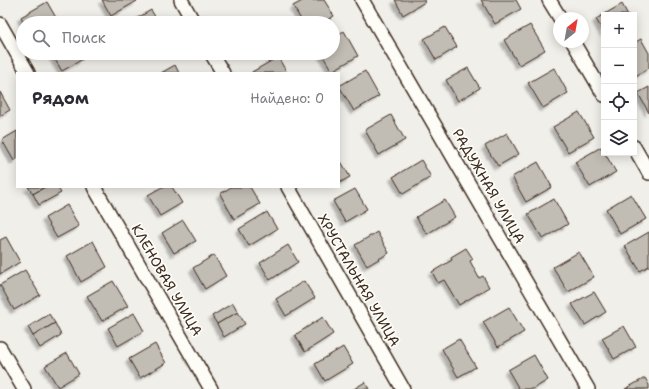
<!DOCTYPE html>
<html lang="ru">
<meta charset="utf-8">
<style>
body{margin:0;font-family:"Shantell Sans",sans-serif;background:#f2f2f3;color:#2b2b33}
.controls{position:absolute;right:12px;top:12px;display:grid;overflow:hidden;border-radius:0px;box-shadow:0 2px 10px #0003}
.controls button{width:36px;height:36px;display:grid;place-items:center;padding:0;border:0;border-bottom:1px solid #e1e1e2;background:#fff;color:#2b2b33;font:20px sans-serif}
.compass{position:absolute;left:553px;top:12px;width:36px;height:36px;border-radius:50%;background:#fff;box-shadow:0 2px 10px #0003;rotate:31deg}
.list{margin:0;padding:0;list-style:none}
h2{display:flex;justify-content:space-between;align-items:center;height:52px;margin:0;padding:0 16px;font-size:17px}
h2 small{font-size:13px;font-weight:400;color:#7c7c81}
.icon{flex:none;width:22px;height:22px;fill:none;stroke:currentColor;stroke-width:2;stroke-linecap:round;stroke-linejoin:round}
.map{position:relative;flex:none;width:649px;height:389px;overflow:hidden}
.search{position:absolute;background:#fff;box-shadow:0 2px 10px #0003;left:16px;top:16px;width:324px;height:44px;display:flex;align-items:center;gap:10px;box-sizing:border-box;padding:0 14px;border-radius:22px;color:#7c7c81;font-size:15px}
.panel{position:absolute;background:#fff;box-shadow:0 2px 10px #0003;left:16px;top:72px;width:324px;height:116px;border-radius:0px}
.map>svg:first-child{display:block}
.building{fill:#c1bcb4;stroke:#3b2a1e;filter:url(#shadow)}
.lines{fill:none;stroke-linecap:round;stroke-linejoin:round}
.street-casing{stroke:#3b2a1e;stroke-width:16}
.street{stroke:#fdfcf7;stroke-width:13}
.labels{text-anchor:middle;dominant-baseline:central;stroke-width:3.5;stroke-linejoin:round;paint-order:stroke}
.street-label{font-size:14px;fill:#3b2a1e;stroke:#fdfcf7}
</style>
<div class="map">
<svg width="649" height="389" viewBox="0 0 649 389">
<defs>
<filter id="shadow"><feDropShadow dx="-3.5" dy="3.5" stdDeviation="1" flood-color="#0004"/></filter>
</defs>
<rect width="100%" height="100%" fill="#f1efea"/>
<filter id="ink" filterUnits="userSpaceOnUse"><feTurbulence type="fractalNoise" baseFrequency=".025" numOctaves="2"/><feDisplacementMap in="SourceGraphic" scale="8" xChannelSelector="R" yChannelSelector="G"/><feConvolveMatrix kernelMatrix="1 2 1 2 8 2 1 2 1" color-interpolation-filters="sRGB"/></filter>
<g filter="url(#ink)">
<g class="building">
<path d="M102,0H136L137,1L111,16Z"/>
<path d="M304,0H324L334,16L322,23H303L293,6Z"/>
<path d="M395,0H424L425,2L403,15Z"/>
<path d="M481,0H516L521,9L495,24Z"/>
<path d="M47,2L59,23H24L21,17Z"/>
<path d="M622,4L628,15H604V33L596,19Z"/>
<path d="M151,10L159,23H129Z"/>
<path d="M530,25L545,50L519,65L504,40Z"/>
<path d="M445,27L457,47L436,60L424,39Z"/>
<path d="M344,31L358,56L332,71L321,53H333V37Z"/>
<path d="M641,39L649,53V68L634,77V43Z"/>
<path d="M51,53H80L83,59L62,71Z"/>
<path d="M278,57L287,73H252V72Z"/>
<path d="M175,65L179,73H161Z"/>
<path d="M468,68L480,88L458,101L446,80Z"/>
<path d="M554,68L568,93L543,108L528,83Z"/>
<path d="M365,71L379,96L354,111L339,86Z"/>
<path d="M649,87V113L638,93Z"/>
<path d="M0,92L10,110L0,116Z"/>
<path d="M579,112L594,137L568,152L553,127Z"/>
<path d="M391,115L405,140L379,155L365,130Z"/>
<path d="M17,131V159L14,161L2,140Z"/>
<path d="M507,133L519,154L498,166L485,146Z"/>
<path d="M601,147L616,172L590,187L575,162Z"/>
<path d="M339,158L350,177L339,183Z"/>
<path d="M421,160L431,177L403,194L393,177Z"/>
<path d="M538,162L552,187L526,202L512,177Z"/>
<path d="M28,187H45L33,194Z"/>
<path d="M45,187H57L61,193L39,205L33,194Z"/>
<path d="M162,187H172L182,203L160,216L148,195Z"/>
<path d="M231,187H250L260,204L234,219L220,194Z"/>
<path d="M355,189L367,209L345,222L333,201Z"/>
<path d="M631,194L646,219L620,234L606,209Z"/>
<path d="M554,199L568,224L543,239L528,214Z"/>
<path d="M445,200L455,217L427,234L416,217Z"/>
<path d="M67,205L79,226L57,238L45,218Z"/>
<path d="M267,212L277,229L249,246L239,229Z"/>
<path d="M183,220L196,241L174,253L162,233Z"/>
<path d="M377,232L389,253L367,266L355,245Z"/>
<path d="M649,232V266L640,271L625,246Z"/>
<path d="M6,237L20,262L0,274V240Z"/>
<path d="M93,241L107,267L81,282L67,256Z"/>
<path d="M288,245L298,262L270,280L260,263Z"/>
<path d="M466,248L473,259L470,261L479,278L483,276L489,287L459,305L444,280L438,283L432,272L452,260L451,257Z"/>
<path d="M579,252L594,277L568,292L553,267Z"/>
<path d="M214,255L226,276L205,289L193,268Z"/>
<path d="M25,270L40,295L14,310L0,285Z"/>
<path d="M113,281L128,306L102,321L87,296Z"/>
<path d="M304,281L315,298L286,316L276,299Z"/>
<path d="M594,292L606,312L585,325L572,304Z"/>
<path d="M233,303L238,312L217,324L212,316Z"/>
<path d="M509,307L524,332L498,347L483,322Z"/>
<path d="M238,312L245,324L224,337L217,324Z"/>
<path d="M134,313L144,331L118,346L108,328Z"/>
<path d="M49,314L55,323L33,336L28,327Z"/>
<path d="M323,317L333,334L305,352L295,335Z"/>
<path d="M55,323L61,335L40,348L33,336Z"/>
<path d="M624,326L636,347L614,359L602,338Z"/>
<path d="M459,339L476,367L458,377L442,349Z"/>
<path d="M155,344L166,363L140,378L129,359Z"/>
<path d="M343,347L353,364L325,381L315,364Z"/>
<path d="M67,353L79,374L58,387L45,366Z"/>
<path d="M534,355L548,380L533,389H519L508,370Z"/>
<path d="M645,378L649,385V389H625Z"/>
<path d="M365,382L369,389H354Z"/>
</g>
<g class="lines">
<g class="street-casing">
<g id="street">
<path d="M181,0L194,23"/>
<path d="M362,0L588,389"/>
<path d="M549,0L560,18"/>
<path d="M0,24L28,73"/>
<path d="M573,42L604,95"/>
<path d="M211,53L223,73"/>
<path d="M634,147L649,173"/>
<path d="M94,187L211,389"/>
<path d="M288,187L403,389"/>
<path d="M0,348L24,389"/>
</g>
</g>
<use href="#street" class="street"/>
</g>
</g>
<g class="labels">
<g class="street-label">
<text transform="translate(489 186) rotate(60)">РАДУЖНАЯ УЛИЦА</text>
<text transform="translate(167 280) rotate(60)">КЛЕНОВАЯ УЛИЦА</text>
<text transform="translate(359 280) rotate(60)">ХРУСТАЛЬНАЯ УЛИЦА</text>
</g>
</g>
</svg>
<div class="controls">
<button>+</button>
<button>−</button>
<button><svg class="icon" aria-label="locate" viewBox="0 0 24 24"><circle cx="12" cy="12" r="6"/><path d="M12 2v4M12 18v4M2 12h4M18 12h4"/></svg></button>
<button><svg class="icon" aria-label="layers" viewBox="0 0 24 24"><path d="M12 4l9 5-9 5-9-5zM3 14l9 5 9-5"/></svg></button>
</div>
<svg class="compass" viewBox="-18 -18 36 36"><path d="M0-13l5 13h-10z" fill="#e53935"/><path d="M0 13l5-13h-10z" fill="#7c7c81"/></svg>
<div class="search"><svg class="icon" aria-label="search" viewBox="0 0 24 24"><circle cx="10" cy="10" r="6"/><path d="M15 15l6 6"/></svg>Поиск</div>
<section class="panel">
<h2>Рядом<small>Найдено: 0</small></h2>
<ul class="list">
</ul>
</section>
</div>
